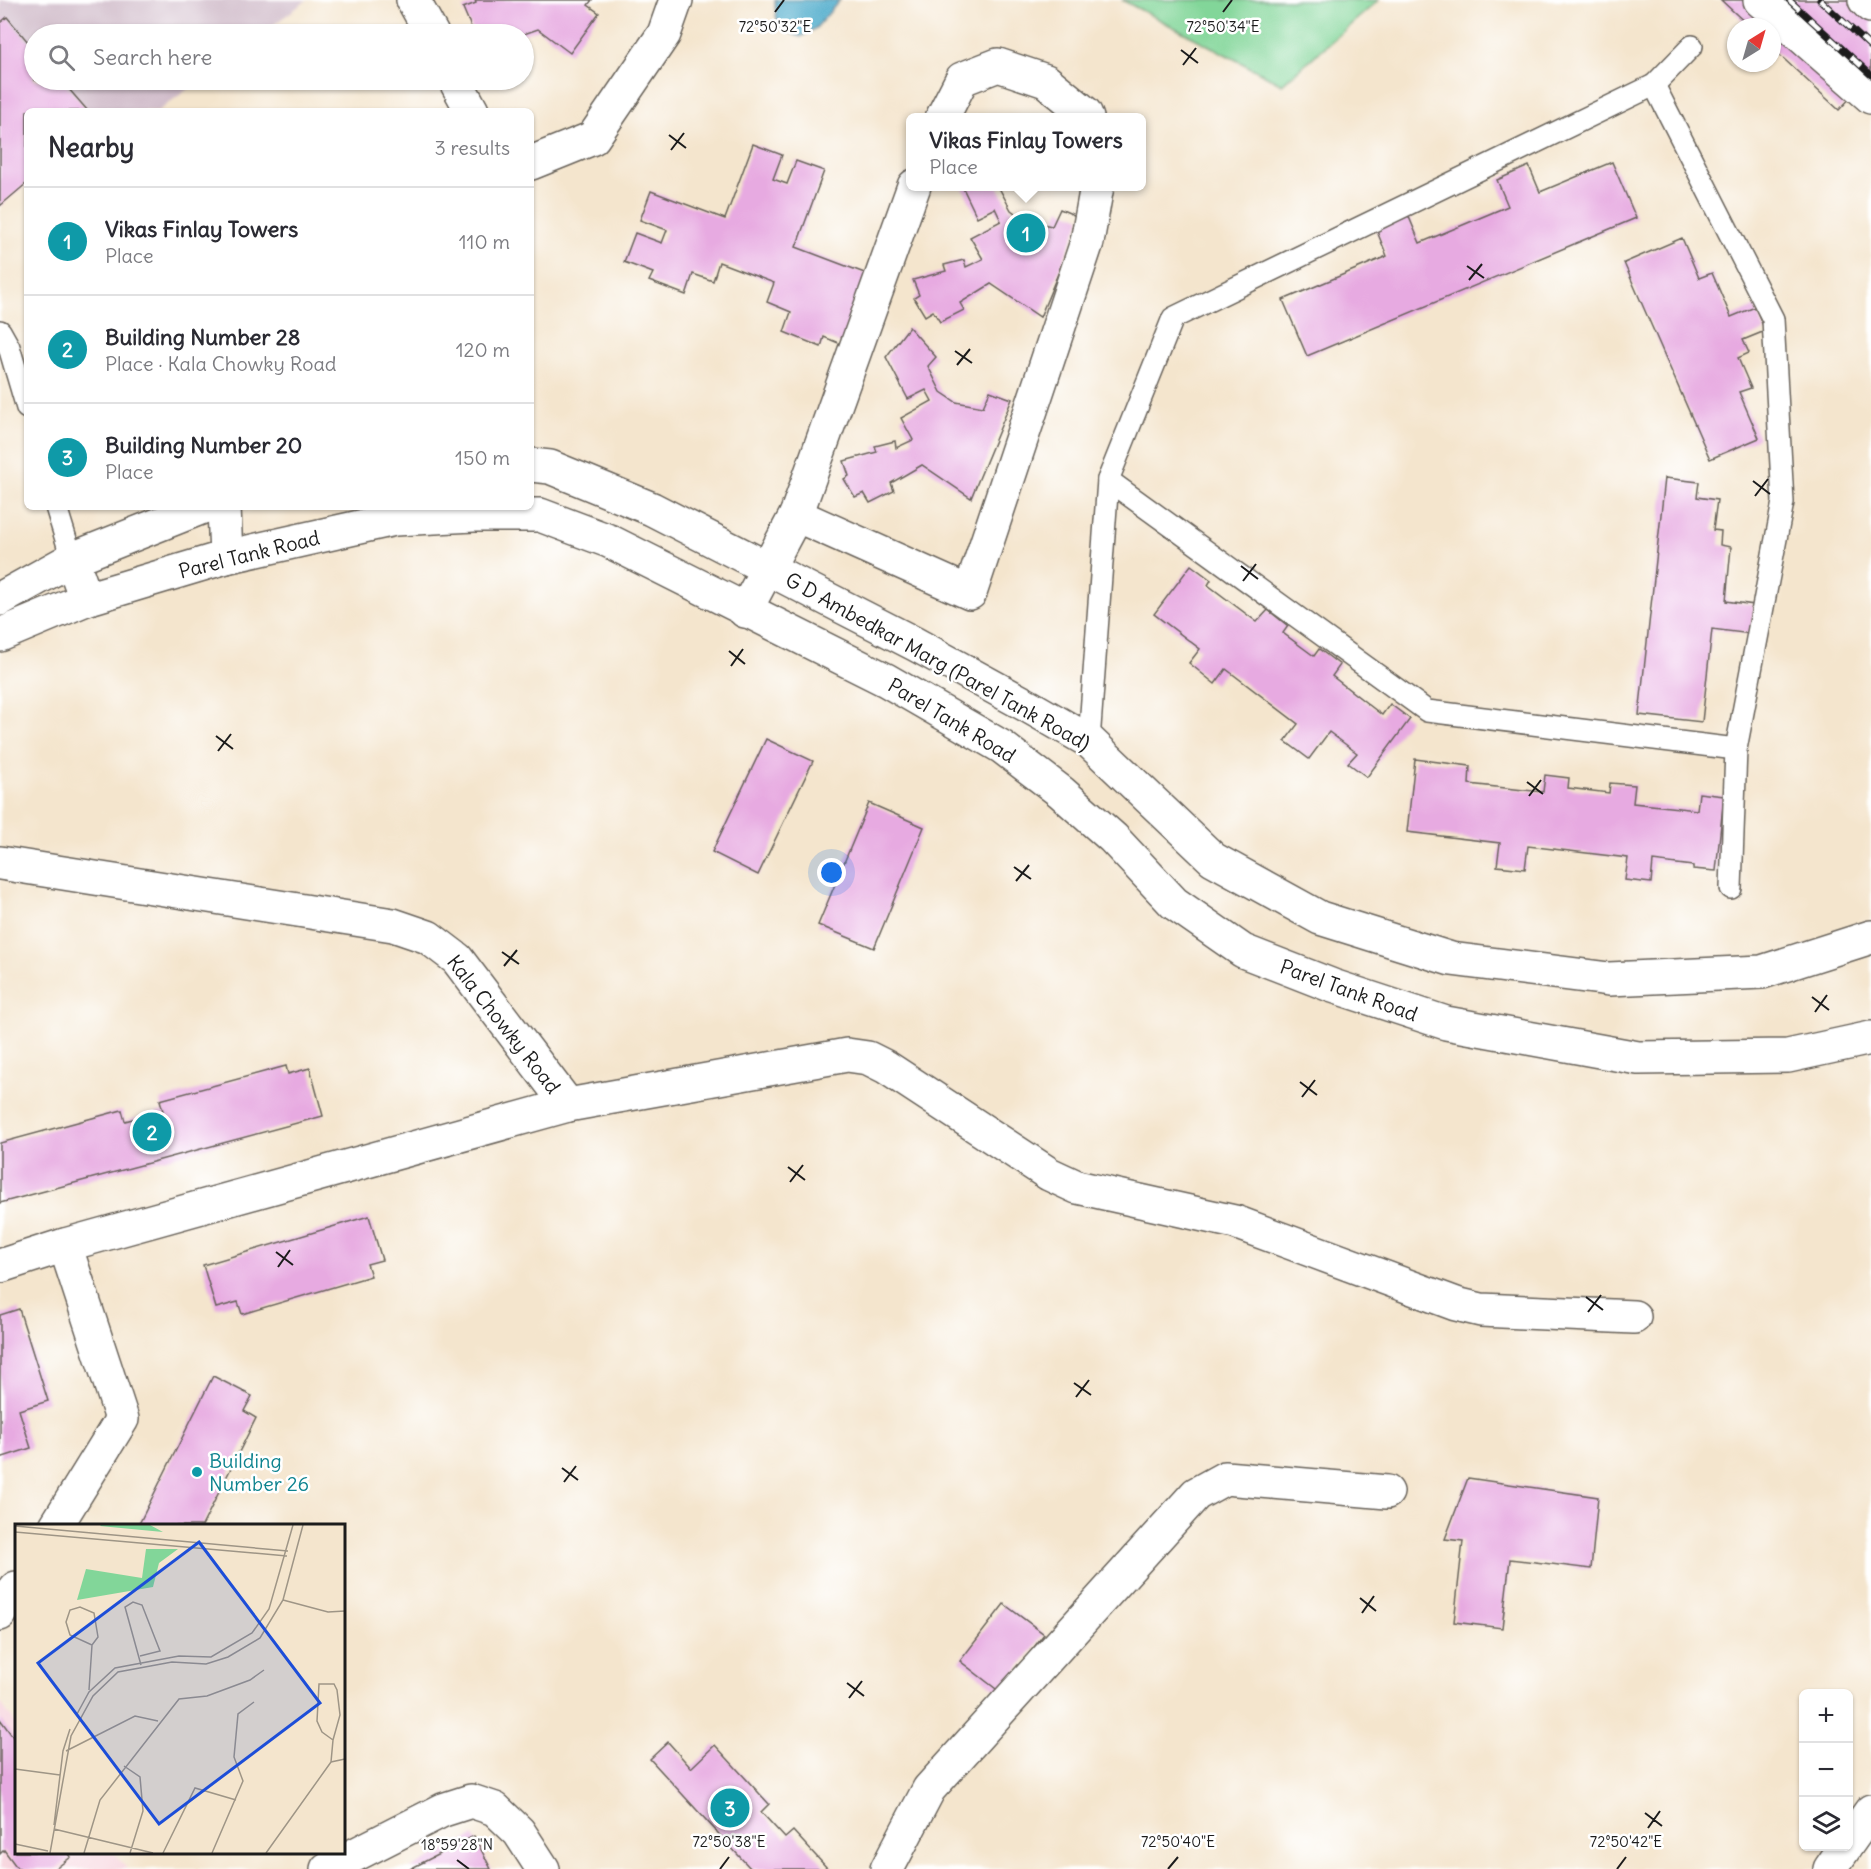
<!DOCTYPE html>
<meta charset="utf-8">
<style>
body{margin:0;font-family:Delius,sans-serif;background:#f7f7f7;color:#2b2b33}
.controls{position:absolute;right:18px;bottom:18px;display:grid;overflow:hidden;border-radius:9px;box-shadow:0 2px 4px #0004}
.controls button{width:54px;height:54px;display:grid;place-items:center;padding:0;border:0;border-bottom:2px solid #e1e1e2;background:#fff;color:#2b2b33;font:30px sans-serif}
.compass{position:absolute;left:1727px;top:18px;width:54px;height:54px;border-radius:50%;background:#fff;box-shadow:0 2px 4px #0004;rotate:37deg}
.you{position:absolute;left:832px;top:873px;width:21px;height:21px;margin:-15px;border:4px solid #fff;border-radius:50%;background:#1a73e8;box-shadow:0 0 0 9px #1a73e833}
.badge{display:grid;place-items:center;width:39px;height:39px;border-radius:50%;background:#2563eb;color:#fff;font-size:20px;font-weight:700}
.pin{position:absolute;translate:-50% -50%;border:3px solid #fff;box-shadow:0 2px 6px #0006}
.popup{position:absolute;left:906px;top:113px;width:240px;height:78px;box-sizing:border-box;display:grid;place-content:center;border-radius:9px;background:#fff;filter:drop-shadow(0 2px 4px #0005);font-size:20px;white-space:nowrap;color:#7c7c81}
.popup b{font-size:22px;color:#2b2b33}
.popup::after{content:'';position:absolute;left:50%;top:100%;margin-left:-12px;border:12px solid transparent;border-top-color:#fff}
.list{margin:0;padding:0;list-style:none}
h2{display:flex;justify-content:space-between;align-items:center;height:78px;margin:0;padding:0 24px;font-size:26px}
h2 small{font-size:20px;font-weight:400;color:#7c7c81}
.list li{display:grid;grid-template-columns:39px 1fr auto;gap:18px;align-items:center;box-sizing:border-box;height:108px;padding:0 24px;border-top:2px solid #e1e1e2}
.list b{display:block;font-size:22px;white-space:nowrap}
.list p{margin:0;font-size:20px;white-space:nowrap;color:#7c7c81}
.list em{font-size:20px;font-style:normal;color:#7c7c81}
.icon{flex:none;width:33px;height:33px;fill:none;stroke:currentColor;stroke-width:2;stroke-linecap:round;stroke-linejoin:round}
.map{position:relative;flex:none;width:1871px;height:1869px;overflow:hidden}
.search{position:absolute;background:#fff;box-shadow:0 2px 4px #0004;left:24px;top:24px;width:510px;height:66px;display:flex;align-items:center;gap:15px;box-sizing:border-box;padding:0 21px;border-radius:33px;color:#7c7c81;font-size:22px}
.panel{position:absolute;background:#fff;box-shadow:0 2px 4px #0004;left:24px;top:108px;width:510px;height:402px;border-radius:9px}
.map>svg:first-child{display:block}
.built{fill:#f6cfd9}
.industrial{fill:#d1bdcb}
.green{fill:#82d699;stroke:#4f795a;stroke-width:1.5}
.water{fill:#4dabcb;stroke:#346474;stroke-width:1.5}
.building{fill:#e7aae1}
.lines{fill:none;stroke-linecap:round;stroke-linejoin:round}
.lane-casing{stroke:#68625a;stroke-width:24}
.street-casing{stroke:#68625a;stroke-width:36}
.secondary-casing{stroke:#68625a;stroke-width:36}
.lane{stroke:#fff;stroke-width:21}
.street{stroke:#fff;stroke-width:33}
.secondary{stroke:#fff;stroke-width:33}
.rail-casing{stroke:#1c1c1c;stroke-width:7}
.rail{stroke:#fff;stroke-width:4.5;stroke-dasharray:14;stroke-linecap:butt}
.ticks{fill:none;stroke:#1c1c1c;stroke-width:2}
.culture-dot{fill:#0f9aa8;stroke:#fff;stroke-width:2}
.labels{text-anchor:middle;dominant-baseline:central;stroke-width:5;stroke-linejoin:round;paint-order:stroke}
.street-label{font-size:20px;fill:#1c1c1c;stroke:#fff}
.culture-label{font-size:20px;fill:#0d838f;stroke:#fff;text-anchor:start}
.inset-road{fill:none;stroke:#9e9586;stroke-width:1.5}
.view{fill:#1d4ed8;fill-opacity:0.15;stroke:#1d4ed8;stroke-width:3}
.inset-edge{fill:none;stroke:#1c1c1c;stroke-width:3}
.ticks-label{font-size:15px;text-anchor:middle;fill:#1c1c1c;stroke:#fff;stroke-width:5;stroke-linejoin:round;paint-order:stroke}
</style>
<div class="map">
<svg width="1871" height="1869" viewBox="0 0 1871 1869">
<rect width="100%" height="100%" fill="#fff"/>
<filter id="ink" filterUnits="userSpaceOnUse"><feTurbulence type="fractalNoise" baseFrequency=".0167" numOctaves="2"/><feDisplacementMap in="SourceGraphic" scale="12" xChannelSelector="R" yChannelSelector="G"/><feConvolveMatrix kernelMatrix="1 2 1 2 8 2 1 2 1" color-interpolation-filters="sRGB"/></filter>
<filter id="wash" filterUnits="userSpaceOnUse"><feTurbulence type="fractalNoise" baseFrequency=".008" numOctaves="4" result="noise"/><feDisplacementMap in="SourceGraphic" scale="24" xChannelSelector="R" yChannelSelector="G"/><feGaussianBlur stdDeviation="1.35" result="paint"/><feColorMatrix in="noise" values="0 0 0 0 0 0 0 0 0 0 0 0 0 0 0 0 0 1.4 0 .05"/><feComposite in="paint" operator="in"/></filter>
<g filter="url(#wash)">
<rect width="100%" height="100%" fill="#f4e5cd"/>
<path class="built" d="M0,1702L16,1724V1852L114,1853L127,1869H0Z"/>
<g class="industrial">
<path d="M0,0H307L261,34H34V50L23,37L0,55Z"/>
<path d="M61,80H200L158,111H89Z"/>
</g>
<path class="green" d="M1122,0H1379L1282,84Z"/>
<path class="water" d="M775,0H840L816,28L801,37C778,29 775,24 775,0Z"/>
<g id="blocks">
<g class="building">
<path d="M475,0H592L588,5L599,13L570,53L538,29L524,34H474L463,8L476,3Z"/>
<path d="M1721,0H1871V76L1839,110L1772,48V27H1750Z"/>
<path d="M7,17L34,49V80H61L88,111H27V183L0,206V23Z"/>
<path d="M753,144L782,155L773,179L787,184L796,161L824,171L796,247L875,277L848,347L824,337L821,347L784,332L791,312L767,302L774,283L719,262L713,281L693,274L686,295L649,281L653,273L624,262L635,233L662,243L667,230L640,220L651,191L725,219Z"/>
<path d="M1612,162L1636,218L1307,356L1283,300L1387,256L1374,224L1406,210L1420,243L1508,206L1497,180L1529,166L1540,192Z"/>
<path d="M962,186H998L1011,210L1026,221L1052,226L1060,209L1081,218L1040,317L991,284L960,303L964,310L940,322L933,311L925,316L914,298L919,295L913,280L946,271L944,265L964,260L966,267L983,259L970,237L1001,221L995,208L977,217Z"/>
<path d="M1682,238L1699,278L1712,273L1731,317L1755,307L1765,331L1743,340L1749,353L1738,358L1751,388L1739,392L1759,438L1710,459L1624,263Z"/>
<path d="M909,327L936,357L928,366L941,392L956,402L983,407L990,391L1012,399L971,498L922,465L891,483L894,491L870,503L864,493L855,497L844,479L849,476L844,461L877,452L875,446L895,441L896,448L913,440L901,418L932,401L926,390L908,399L886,357Z"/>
<path d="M1665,478L1699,482L1697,497L1717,500L1713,530L1721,531L1720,545L1731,547L1726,601L1754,605L1751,634L1712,629L1702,722L1639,715Z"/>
<path d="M1191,565L1211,580L1208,585L1257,622L1268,610L1288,626L1283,633L1314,656L1319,649L1340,665L1332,676L1382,715L1390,704L1410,719L1367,777L1348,763L1357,753L1329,732L1309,759L1285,741L1298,724L1226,669L1215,684L1189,663L1200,649L1154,614Z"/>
<path d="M766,739L813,761L758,875L712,852Z"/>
<path d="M1415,759L1470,766L1469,784L1543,792L1545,775L1569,778L1568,788L1609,793L1610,783L1635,785L1633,803L1697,810L1699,793L1724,796L1716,871L1693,869V866L1653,861L1651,883L1625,880L1628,858L1528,846L1525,869L1497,866L1500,843L1407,832Z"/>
<path d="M869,803L924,827L874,948L818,925Z"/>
<path d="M286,1066L288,1074L310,1068L323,1116L0,1203V1143L122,1110L125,1121L163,1111L160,1100Z"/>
<path d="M369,1216L382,1260L367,1264L371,1276L242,1314L238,1302L216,1308L203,1265Z"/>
<path d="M19,1309L48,1401L19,1410L31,1448L0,1458V1315Z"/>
<path d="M213,1376L252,1396L244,1411L256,1418L202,1526H138Z"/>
<path d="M1468,1478L1598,1497L1591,1569L1510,1559L1502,1628L1454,1622L1463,1541L1445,1539Z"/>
<path d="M1004,1604L1044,1634L1000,1692L960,1661Z"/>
<path d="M0,1719L16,1741V1852H68L71,1857L55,1869H18L4,1850L0,1854Z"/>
<path d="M668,1742L691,1768L715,1745L769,1804L761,1812L785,1838L793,1831L828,1869H751L650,1759Z"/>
<path d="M474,1836L491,1869H410Z"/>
</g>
</g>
</g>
<g filter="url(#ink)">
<use href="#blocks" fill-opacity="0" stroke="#68625a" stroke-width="1.5"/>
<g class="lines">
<g class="lane-casing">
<g id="lane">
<path d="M0,331L9,347L27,408"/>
<path d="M1108,480L1427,711L1736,749L1783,502L1773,319L1654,85"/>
<path d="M56,507L72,559"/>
<path d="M1089,741L1108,480L1173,318L1654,85L1692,46"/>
<path d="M1731,888L1736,749"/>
</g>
</g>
<g class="street-casing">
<g id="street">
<path d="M413,0L432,34"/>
<path d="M455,80L472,111"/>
<path d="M942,118L962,79L998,65L1046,81L1085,113L1087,118"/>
<path d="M531,163L593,138L664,34L676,0"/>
<path d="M224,507L226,557"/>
<path d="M796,515L970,593L1087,242L1097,186"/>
<path d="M72,559L86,599"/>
<path d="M745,611L796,515L914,186"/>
<path d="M0,863L393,925L428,937L457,959L568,1105"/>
<path d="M0,1266L65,1245L568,1105L847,1055L868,1058L886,1067L1049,1174L1077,1187L1235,1222L1456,1304L1481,1310L1634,1317"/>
<path d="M56,1526L122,1419L65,1245"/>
<path d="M0,1614L16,1588"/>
<path d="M1848,1843L1871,1811"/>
<path d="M327,1869L443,1810L471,1801L495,1809L519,1832L543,1869"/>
<path d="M887,1869L929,1789L1196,1494L1225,1478L1387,1492"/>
<path d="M1830,1869L1846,1846"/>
</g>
</g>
<g class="secondary-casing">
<g id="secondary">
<path d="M1760,0L1871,97"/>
<path d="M1865,0L1871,6"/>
<path d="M531,465L550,467L652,509L915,644L1030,707L1089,741L1213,859L1320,918L1451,959L1609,979L1762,972L1871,937"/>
<path d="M0,599L72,559L203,507"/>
<path d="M0,635L86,599L226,557L395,519L474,515H540L609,541L886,680L1002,747L1061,792L1113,838L1174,903L1243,951L1333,986L1446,1023L1638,1058L1788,1056L1871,1038"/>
</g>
</g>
<use href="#lane" class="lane"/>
<use href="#street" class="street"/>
<use href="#secondary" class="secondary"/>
<g class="rail-casing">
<g id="rail">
<path d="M1789,0L1871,75"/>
<path d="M1820,0L1871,47"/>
</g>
</g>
<use href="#rail" class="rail"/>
</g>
</g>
<path class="ticks" d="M775,12L784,0M1223,12L1232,0M1181,50L1198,63M1183,65L1196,48M669,135L686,148M671,150L684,133M1467,266L1484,278M1469,280L1482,264M955,351L972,363M957,365L970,349M1753,481L1770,494M1755,496L1768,479M1241,566L1258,579M1243,581L1256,564M729,651L745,664M731,666L743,649M216,736L233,749M218,751L231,734M1527,782L1543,794M1529,796L1541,780M1014,867L1031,879M1016,881L1029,865M502,952L519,964M504,966L517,950M1812,997L1829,1010M1815,1012L1827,995M1300,1082L1317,1095M1302,1097L1315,1080M788,1167L805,1180M790,1182L803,1165M276,1252L293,1265M278,1267L290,1250M1586,1297L1603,1310M1588,1312L1601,1295M1074,1383L1091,1395M1076,1397L1089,1380M562,1468L578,1480M564,1482L576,1466M1360,1598L1376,1611M1362,1613L1374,1596M847,1683L864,1696M849,1698L862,1681M1645,1813L1662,1826M1648,1828L1660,1811M457,1860L469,1869M720,1869L729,1857M1168,1869L1178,1857M1617,1869L1626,1857"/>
<circle class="culture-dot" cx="197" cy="1472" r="6"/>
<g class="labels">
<g class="street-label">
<text transform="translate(249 554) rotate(-14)">Parel Tank Road</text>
<text transform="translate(938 661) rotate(29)">G D Ambedkar Marg (Parel Tank Road)</text>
<text transform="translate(952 720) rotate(31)">Parel Tank Road</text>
<text transform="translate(1349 990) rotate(20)">Parel Tank Road</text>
<text transform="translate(504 1024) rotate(52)">Kala Chowky Road</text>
</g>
<g class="culture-label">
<text x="209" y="1460">Building<tspan x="209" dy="23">Number 26</tspan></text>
</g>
</g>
<g transform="translate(15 1524)">
<rect width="330" height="330" fill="#f4e5cd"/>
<path d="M135,1L148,8L85,2L86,1ZM131,25H163L144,39L138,63L62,76L71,45L127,54Z" fill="#82d699"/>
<path class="inset-road" d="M0,2L273,27M0,8L272,32M268,76L313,88L330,87M125,132L145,127L127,81L118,78L110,83L126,141M74,166L77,121L55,111L51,98L55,86L65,83L79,89L83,113L77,121M62,190L74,168L100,144L164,132L196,133L237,109L254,85L278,1M51,227L120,192L143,197M316,238L318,216L307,208L302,197L304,160H319L322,166L325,191L318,216M109,242L125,253L128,287L115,329M0,245L45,251M39,301L48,227L55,205M39,305L138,329M0,320L33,327M35,329L56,212L78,172L103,148L157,138L191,140L213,133L245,114L268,76L288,1M69,329L85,276L164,175L192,172L235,156L249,146M148,329L180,264L221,276M197,329L228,257L219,233L223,190L239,178M251,329L316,238L330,235"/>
<path class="view" d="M184,18L305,179L144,300L23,139Z"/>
<rect width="330" height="330" class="inset-edge"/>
</g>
<g class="ticks-label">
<text x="775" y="32">72°50'32"E</text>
<text x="1223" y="32">72°50'34"E</text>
<text x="729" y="1847">72°50'38"E</text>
<text x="1178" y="1847">72°50'40"E</text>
<text x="1626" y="1847">72°50'42"E</text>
<text x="457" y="1850">18°59'28"N</text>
</g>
</svg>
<div class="controls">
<button>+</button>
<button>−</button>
<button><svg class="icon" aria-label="layers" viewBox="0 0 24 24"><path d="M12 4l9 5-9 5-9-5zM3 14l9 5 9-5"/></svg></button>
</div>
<svg class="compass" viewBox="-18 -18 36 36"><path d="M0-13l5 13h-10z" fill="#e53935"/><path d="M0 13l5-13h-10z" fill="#7c7c81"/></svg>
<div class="you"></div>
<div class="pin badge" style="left:1026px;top:233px;background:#0f9aa8">1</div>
<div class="popup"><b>Vikas Finlay Towers</b>Place</div>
<div class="pin badge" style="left:152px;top:1132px;background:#0f9aa8">2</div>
<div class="pin badge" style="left:730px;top:1808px;background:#0f9aa8">3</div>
<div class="search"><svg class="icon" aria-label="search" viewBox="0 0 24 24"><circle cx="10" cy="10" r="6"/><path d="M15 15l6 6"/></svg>Search here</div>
<section class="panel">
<h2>Nearby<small>3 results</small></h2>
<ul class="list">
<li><span class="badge" style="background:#0f9aa8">1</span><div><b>Vikas Finlay Towers</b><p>Place</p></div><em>110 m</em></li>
<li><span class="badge" style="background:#0f9aa8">2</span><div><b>Building Number 28</b><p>Place · Kala Chowky Road</p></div><em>120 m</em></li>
<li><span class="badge" style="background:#0f9aa8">3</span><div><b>Building Number 20</b><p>Place</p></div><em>150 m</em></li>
</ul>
</section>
</div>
